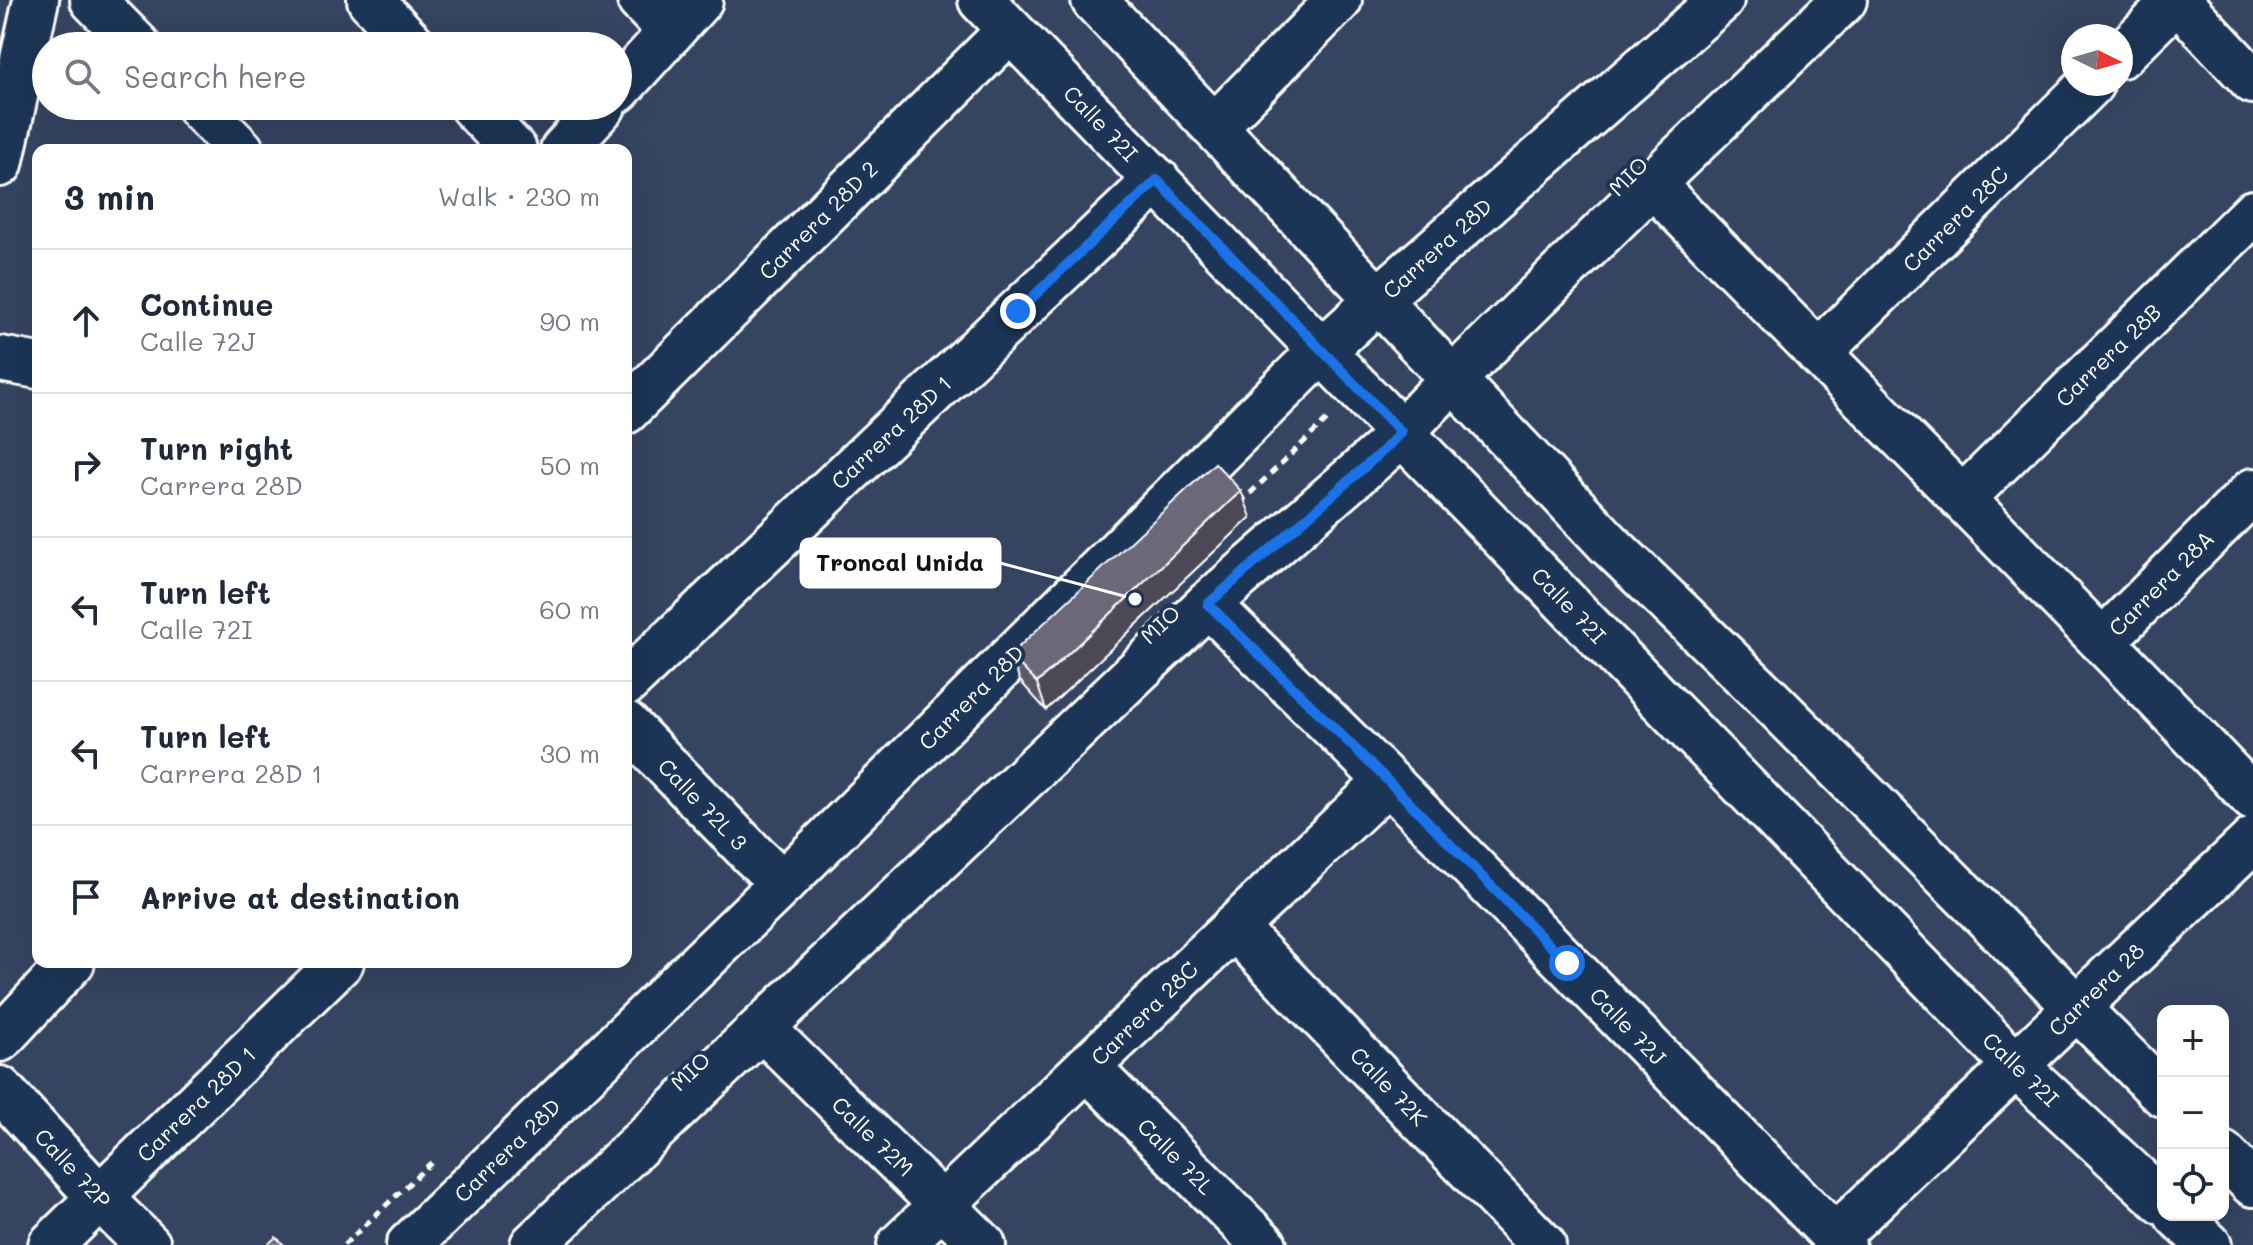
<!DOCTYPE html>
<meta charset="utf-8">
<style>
body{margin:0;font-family:Mali,sans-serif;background:#f2f2f3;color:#1f2937}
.controls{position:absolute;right:24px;bottom:24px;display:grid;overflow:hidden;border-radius:16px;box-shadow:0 8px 32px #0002}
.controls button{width:72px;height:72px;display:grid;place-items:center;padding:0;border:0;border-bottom:2px solid #e0e1e3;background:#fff;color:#1f2937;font:40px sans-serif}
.compass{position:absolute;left:2061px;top:24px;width:72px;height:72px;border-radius:50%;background:#fff;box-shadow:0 8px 32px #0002;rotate:95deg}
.stop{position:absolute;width:24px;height:24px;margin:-18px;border:6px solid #1a73e8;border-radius:50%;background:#fff}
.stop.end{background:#1a73e8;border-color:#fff;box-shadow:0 2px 8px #0008}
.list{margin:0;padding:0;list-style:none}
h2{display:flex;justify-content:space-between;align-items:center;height:104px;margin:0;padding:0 32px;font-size:34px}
h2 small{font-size:26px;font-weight:400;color:#747a83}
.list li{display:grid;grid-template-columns:52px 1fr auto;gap:24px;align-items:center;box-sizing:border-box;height:144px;padding:0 32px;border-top:2px solid #e0e1e3}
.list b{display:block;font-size:30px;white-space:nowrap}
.list p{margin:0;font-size:26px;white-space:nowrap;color:#747a83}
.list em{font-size:26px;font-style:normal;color:#747a83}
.icon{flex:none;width:44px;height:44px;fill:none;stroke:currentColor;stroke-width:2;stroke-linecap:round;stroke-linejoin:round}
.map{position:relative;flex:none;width:2253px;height:1245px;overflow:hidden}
.search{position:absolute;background:#fff;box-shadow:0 8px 32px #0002;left:32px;top:32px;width:600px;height:88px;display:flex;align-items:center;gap:20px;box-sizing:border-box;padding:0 28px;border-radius:44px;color:#747a83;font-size:30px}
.panel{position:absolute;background:#fff;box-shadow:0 8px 32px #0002;left:32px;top:144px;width:600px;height:824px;border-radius:16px}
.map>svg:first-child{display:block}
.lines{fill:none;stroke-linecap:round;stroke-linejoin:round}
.minor-casing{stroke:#fff;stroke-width:50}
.path{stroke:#fff;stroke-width:5;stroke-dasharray:8 6;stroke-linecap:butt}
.minor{stroke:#1d3557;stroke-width:44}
.wall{fill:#5d5968;stroke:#fff;stroke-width:2}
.shaded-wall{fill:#4c4855;stroke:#fff;stroke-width:2}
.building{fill:#6c6779;stroke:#fff;stroke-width:2}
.route{stroke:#1a73e8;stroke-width:10}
.labels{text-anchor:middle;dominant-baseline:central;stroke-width:8;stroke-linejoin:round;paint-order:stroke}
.street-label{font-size:22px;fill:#fff;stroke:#1d3557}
.leader{fill:none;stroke:#fff;stroke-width:3}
.callout-dot{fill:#fff;stroke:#1d3557;stroke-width:3}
.callout{fill:#fff;stroke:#fff;stroke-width:3}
.callout-label{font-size:24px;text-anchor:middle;font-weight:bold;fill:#111}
</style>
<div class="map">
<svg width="2253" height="1245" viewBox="0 0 2253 1245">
<rect width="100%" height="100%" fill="#354461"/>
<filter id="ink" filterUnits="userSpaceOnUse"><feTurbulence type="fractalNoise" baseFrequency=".0125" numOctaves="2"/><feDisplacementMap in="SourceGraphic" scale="16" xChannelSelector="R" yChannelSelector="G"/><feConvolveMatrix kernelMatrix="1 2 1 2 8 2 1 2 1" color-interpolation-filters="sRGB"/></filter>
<g filter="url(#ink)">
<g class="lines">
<g class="minor-casing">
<g id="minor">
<path d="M93,0L138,46"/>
<path d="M370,0L414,46"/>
<path d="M640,0L671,32"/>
<path d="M981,0L2016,1066L2163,1202"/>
<path d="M1094,0L1611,546L1771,701L2163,1094"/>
<path d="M2121,55L2177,0L2253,81"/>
<path d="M618,90L700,0"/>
<path d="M198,106L241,150"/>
<path d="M472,106L514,150"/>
<path d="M1214,127L1339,0"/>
<path d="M563,150L603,106"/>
<path d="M0,164L36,0"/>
<path d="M1654,182L1668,200C1863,400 2061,595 2253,798"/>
<path d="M1818,353L2091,84"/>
<path d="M0,359L38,366"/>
<path d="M626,411L1010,30"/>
<path d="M1963,498L2253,213"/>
<path d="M1208,604L1388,781L1843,1245"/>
<path d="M2103,641L2253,491"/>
<path d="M626,683L1157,180"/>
<path d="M626,724L754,856L783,883"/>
<path d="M1234,927L1543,1245"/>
<path d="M762,1028L983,1245"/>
<path d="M0,1039L72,962"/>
<path d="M1087,1067L1264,1245"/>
<path d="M0,1089L100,1198L148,1245"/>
<path d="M2223,1154L2253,1184"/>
<path d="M2177,1215L2209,1245"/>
<path d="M1835,1237L2253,840"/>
<path d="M51,1245L341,962"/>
<path d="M409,1245L783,883L1303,369L1392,287L1721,0"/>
<path d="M533,1245L1208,604L1384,450L1453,379L1654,182L1844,0"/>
<path d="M900,1245L1388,781"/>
</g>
</g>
<g class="path">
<path d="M1240,503L1331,416"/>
<path d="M344,1245L434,1160"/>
</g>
<use href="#minor" class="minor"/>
</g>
<path class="wall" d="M1251,517L1046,710L1020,681L1010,655Z"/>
<path class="shaded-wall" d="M1241,491L1251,517L1046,710L1037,683Z"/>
<g class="building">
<path d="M1215,463L1241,491L1037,683L1010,655Z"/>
<path d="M276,1237L284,1245H267Z"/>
</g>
</g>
<g class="lines" filter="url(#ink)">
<path class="route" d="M1018,311L1157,180L1401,432L1384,450L1208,604L1388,781L1567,963"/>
</g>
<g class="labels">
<g class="street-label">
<text transform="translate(1101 123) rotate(46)">Calle 72I</text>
<text transform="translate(1628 176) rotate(-45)">MIO</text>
<text transform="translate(1955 219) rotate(-45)">Carrera 28C</text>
<text transform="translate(818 220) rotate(-45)">Carrera 28D 2</text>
<text transform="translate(1437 248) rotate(-42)">Carrera 28D</text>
<text transform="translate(2108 355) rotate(-44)">Carrera 28B</text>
<text transform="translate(891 432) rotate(-43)">Carrera 28D 1</text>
<text transform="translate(2161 583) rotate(-45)">Carrera 28A</text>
<text transform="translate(1569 605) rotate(46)">Calle 72I</text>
<text transform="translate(1160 624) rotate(-43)">MIO</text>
<text transform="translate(971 697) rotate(-45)">Carrera 28D</text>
<text transform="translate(703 804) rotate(46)">Calle 72L 3</text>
<text transform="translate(2096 989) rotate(-44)">Carrera 28</text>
<text transform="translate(1144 1013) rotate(-44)">Carrera 28C</text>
<text transform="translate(1628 1026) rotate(46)">Calle 72J</text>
<text transform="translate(2021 1069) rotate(44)">Calle 72I</text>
<text transform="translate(690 1071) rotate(-44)">MIO</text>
<text transform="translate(1389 1086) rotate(46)">Calle 72K</text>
<text transform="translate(196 1104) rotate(-44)">Carrera 28D 1</text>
<text transform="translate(873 1136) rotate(44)">Calle 72M</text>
<text transform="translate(507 1150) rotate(-44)">Carrera 28D</text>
<text transform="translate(1176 1156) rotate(45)">Calle 72L</text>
<text transform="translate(73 1168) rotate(47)">Calle 72P</text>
</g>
</g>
<path class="leader" d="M1135 599L1000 563"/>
<circle class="callout-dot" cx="1135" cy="599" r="8"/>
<rect class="callout" x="801" y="539" width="199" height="48" rx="8"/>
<g class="callout-label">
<text x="900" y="571">Troncal Unida</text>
</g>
</svg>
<div class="controls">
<button>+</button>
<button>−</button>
<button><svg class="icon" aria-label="locate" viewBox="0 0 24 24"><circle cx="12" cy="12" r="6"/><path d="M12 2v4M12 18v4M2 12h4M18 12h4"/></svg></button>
</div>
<svg class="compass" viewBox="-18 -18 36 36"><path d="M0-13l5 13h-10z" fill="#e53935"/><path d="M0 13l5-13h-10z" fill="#747a83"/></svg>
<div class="stop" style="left:1567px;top:963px"></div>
<div class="stop end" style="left:1018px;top:311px"></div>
<div class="search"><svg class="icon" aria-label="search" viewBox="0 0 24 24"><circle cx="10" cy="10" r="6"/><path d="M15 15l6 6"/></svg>Search here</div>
<section class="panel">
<h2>3 min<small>Walk · 230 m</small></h2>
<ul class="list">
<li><svg class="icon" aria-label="ahead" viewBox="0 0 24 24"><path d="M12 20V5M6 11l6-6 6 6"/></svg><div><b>Continue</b><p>Calle 72J</p></div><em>90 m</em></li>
<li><svg class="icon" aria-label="right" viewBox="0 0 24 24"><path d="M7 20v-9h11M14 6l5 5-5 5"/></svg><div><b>Turn right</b><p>Carrera 28D</p></div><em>50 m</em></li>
<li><svg class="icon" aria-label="left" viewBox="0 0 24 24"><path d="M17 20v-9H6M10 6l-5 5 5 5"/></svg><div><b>Turn left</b><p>Calle 72I</p></div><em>60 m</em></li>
<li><svg class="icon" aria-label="left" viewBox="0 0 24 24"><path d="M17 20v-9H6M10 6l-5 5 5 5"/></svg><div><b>Turn left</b><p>Carrera 28D 1</p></div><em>30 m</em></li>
<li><svg class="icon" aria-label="arrive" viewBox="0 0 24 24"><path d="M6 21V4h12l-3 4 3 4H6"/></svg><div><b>Arrive at destination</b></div></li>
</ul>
</section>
</div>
